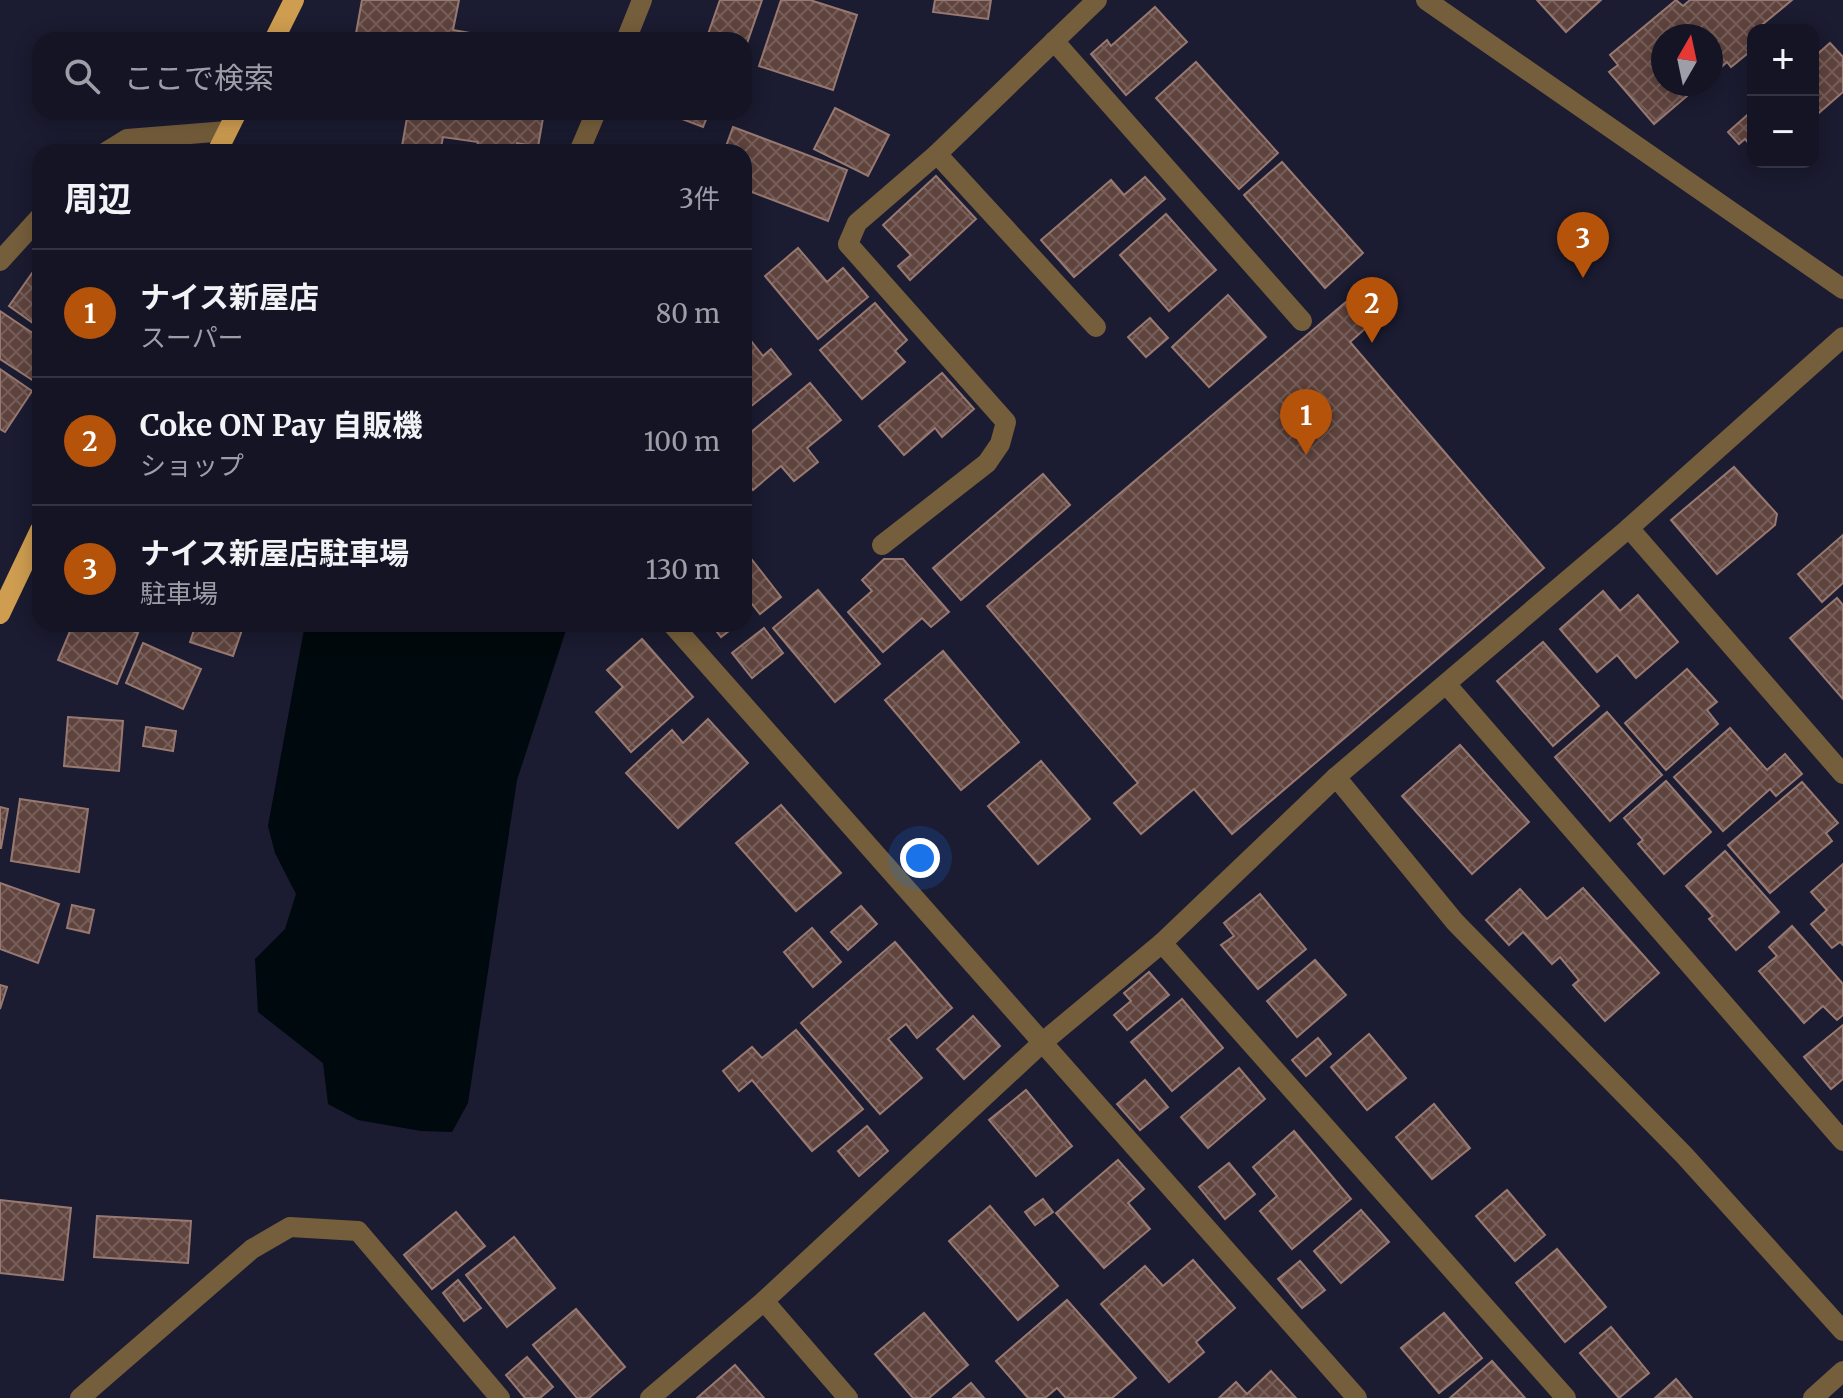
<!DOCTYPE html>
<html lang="ja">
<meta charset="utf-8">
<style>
body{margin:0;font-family:Merriweather,"Noto Sans JP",serif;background:#1d1d2d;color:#f1f3f6}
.controls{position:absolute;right:24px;top:24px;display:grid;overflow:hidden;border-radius:16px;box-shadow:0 4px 20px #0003}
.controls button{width:72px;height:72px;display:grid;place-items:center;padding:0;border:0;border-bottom:2px solid #333342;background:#141425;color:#f1f3f6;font:40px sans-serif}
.compass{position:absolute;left:1651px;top:24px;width:72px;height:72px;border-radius:50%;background:#141425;box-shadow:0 4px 20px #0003;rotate:9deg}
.you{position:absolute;left:920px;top:858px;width:28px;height:28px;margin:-20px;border:6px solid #fff;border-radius:50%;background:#1a73e8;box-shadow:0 0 0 12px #1a73e833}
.badge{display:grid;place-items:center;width:52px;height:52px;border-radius:50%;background:#b45309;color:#fff;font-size:26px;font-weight:700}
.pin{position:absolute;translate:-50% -66px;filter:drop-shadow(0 2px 4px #0008)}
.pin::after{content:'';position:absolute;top:42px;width:28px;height:24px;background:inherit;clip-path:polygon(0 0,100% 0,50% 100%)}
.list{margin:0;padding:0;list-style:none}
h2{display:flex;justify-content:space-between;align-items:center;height:104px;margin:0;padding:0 32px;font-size:34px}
h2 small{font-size:26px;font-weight:400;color:#9d9ea7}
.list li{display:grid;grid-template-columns:52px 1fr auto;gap:24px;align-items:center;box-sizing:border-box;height:128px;padding:0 32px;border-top:2px solid #333342}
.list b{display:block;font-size:30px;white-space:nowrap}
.list p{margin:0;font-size:26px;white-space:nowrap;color:#9d9ea7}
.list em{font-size:26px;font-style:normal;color:#9d9ea7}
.icon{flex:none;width:44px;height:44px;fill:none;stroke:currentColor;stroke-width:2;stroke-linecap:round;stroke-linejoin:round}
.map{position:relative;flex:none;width:1843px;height:1398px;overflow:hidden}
.search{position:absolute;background:#141425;box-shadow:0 4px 20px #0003;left:32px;top:32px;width:720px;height:88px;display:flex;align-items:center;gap:20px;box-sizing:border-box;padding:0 28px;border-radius:24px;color:#9d9ea7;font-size:30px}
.panel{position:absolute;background:#141425;box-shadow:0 4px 20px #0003;left:32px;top:144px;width:720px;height:488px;border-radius:24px}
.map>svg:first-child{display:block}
.water{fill:#00090d}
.building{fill:url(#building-cross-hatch);stroke:#987971;stroke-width:2}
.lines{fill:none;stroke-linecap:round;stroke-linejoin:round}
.service{stroke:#755e3b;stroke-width:20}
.minor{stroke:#755e3b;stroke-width:20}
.tertiary{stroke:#755e3b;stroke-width:20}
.primary{stroke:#ce9d50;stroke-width:20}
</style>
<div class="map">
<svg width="1843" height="1398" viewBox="0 0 1843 1398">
<defs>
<pattern id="building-cross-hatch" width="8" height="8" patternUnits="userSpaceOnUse" patternTransform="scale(2)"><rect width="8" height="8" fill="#5f433d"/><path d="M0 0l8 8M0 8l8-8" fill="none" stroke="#765e5a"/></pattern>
</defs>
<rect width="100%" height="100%" fill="#1b1b31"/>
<path class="water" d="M305,624H568L517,780L468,1103L452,1132L421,1131L358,1120L328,1104L323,1063L258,1012L255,959L285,929L296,894L275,853L268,826Z"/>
<g class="building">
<path d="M362,0H459L453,30L509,40L355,39Z"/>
<path d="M720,0H762L744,52V40H706Z"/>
<path d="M781,0H810L857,15L833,90L759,66Z"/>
<path d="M935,0H991L988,19L933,12Z"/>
<path d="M1537,0H1601L1566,32Z"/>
<path d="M1676,0L1683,6L1690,0H1792L1763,24L1768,30H1753V49L1731,67L1727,62L1711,76V36H1663V84H1701L1654,124L1609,72L1618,65L1610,55Z"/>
<path d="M1155,7L1187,42L1126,95L1091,54L1107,40L1111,46Z"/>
<path d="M1830,43L1843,57V92L1813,118V58Z"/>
<path d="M1196,62L1278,153L1239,189L1156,98Z"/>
<path d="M835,108L889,135L868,176L814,149Z"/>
<path d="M1753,110V148L1745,139L1739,144L1728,132Z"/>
<path d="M408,112H544L538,147L517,143L516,152H476L478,142L443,137L440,152H401Z"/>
<path d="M664,112H709L703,127Z"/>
<path d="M733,127L847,170L828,221L744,189V152H724Z"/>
<path d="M1282,162L1363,253L1325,288L1244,195Z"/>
<path d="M936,176L976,219L910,280L898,266L911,255L883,225Z"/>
<path d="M1145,177L1165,199L1074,277L1041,240L1111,180L1124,195Z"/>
<path d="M1166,214L1216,270L1169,311L1120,255Z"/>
<path d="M798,248L827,282L843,268L868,297L818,339L765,276Z"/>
<path d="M35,269L40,274V328L9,306Z"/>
<path d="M1228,295L1266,337L1209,387L1172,347Z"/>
<path d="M1346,302L1367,327L1350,342L1544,568L1232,834L1194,789L1141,834L1114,803L1138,783L987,606Z"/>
<path d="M875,303L907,340L895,351L905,362L862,399L820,350Z"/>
<path d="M0,311L40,338V385L0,359Z"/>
<path d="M1150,318L1168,338L1146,357L1128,337Z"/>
<path d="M744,332L763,356L771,349L791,374L744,412Z"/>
<path d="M0,369L32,391L5,432L0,429Z"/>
<path d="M942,373L974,409L942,437L935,428L904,455L879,426Z"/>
<path d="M810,383L841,420L807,448L818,462L794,481L781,466L753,490L744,478V438Z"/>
<path d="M1734,467L1777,514L1775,525L1717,574L1671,520Z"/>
<path d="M1043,474L1070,505L961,600L933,568Z"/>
<path d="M1843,535V583L1822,602L1798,574Z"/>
<path d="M749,556L781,597L760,614L744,594V559Z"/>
<path d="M884,559H903L949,612L931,627L922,618L883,652L848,612L872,591L862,580Z"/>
<path d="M818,590L880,664L835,702L773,628Z"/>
<path d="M1603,591L1620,611L1638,595L1678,642L1636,678L1617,655L1597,672L1560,629Z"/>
<path d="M1837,598L1843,605V699L1790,638Z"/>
<path d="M73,624H115L138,633L117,684L58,660Z"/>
<path d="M196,624H244L233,656L190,642Z"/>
<path d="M711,624H738L721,637Z"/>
<path d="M764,628L783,653L752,678L732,653Z"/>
<path d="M642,639L693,697L631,752L596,712L623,687L607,670Z"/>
<path d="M1543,642L1599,706L1553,746L1497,681Z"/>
<path d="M143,643L201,669L183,709L126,683Z"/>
<path d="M943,651L1019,742L961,790L885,700Z"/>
<path d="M1687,669L1717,702L1707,710L1718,724L1666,770L1625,723Z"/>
<path d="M1607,712L1662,775L1610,821L1555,757Z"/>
<path d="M68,717L123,721L119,771L64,766Z"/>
<path d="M708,719L748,763L678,828L626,773L672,730L683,743Z"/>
<path d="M146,727L176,731L173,751L143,746Z"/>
<path d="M1730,728L1767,770L1785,754L1802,774L1776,796L1770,789L1723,831L1674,777Z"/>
<path d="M1460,745L1529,822L1472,874L1402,796Z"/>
<path d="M1041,761L1090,819L1038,864L988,806Z"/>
<path d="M1666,781L1711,832L1664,874L1638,844L1643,840L1624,818Z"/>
<path d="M1802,782L1838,823L1826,833L1832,841L1770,893L1728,845Z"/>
<path d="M20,799L88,809L79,872L11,861Z"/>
<path d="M781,805L841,873L796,911L736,843Z"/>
<path d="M0,807L8,809L1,848H0Z"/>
<path d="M1725,851L1779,912L1736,950L1709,919L1713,916L1686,886Z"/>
<path d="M1843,864V945L1840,942L1832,948L1811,924L1827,910L1811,892Z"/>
<path d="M0,883L59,904L38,963L0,949Z"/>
<path d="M1583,888L1659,973L1605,1021L1573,985L1579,980L1560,957L1552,964L1523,932L1509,945L1486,920L1520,889L1547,919Z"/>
<path d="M1260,894L1306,949L1258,989L1221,945L1234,936L1224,923Z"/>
<path d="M72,905L94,910L89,933L67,928Z"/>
<path d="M861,906L877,924L848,950L831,932Z"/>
<path d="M1792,926L1843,984V1015L1837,1020L1823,1006L1804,1023L1759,971L1777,956L1769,947Z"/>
<path d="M812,928L841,962L813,987L784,952Z"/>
<path d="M895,942L952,1008L917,1038L906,1024L888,1039L922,1078L880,1114L801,1023Z"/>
<path d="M1315,960L1346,995L1297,1037L1267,1001Z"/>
<path d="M1149,972L1169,995L1127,1030L1114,1015L1131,1001L1124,993Z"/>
<path d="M0,985L7,987L0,1009Z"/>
<path d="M1182,999L1223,1048L1172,1091L1131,1042Z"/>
<path d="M973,1016L1000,1046L964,1079L937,1049Z"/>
<path d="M1843,1025V1079L1831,1089L1804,1057Z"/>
<path d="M796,1030L863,1109L812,1151L752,1080L739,1091L723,1071L752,1047L762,1058Z"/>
<path d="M1369,1034L1406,1078L1367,1110L1331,1067Z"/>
<path d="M1318,1038L1331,1054L1306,1076L1292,1060Z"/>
<path d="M1239,1068L1265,1099L1208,1148L1181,1117Z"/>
<path d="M1145,1080L1168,1107L1140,1130L1117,1104Z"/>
<path d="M1026,1090L1072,1146L1036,1176L989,1120Z"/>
<path d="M1434,1104L1470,1148L1432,1179L1396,1137Z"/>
<path d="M867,1126L888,1151L859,1176L838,1151Z"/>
<path d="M1294,1131L1351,1199L1292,1249L1260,1211L1277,1196L1253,1167Z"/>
<path d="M1118,1160L1144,1189L1128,1203L1150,1229L1104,1268L1056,1213Z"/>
<path d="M1229,1163L1255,1194L1225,1219L1199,1187Z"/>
<path d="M1507,1190L1545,1235L1515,1261L1476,1216Z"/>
<path d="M1043,1199L1053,1212L1035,1225L1025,1212Z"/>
<path d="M0,1200L71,1208L63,1280L0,1273Z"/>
<path d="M990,1206L1058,1286L1018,1320L949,1241Z"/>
<path d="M1361,1210L1389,1242L1341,1283L1314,1251Z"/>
<path d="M456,1212L485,1246L432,1289L404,1255Z"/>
<path d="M97,1216L191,1221L188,1263L94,1257Z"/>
<path d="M514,1237L555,1288L507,1327L466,1275Z"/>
<path d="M1557,1249L1606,1307L1565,1342L1516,1283Z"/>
<path d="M1193,1260L1235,1308L1196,1342L1204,1352L1169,1382L1101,1304L1145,1266L1163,1286Z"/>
<path d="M1300,1261L1325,1290L1302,1308L1278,1279Z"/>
<path d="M458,1280L481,1308L464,1321L443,1293Z"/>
<path d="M1067,1300L1136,1378L1112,1398H1066L1057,1388L1045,1398H1028L996,1361Z"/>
<path d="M576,1309L625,1367L589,1398H577L533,1345Z"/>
<path d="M924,1313L968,1365L929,1398H913L875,1354Z"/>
<path d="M1444,1313L1482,1358L1439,1393L1401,1348Z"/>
<path d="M1611,1327L1649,1373L1619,1398L1580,1353Z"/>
<path d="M527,1357L553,1387L540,1398H525L506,1375Z"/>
<path d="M1492,1361L1525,1398H1450Z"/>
<path d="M735,1365L764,1398H697Z"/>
<path d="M1271,1371L1296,1398H1219L1236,1382L1247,1394Z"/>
<path d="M1676,1379L1692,1398H1655Z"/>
<path d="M971,1383L984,1398H953Z"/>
</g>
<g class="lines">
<g class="service">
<path d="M937,154L1096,327"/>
<path d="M1043,1042L1162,943"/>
</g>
<g class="minor">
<path d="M626,40L642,0"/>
<path d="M1054,41L1302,321"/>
<path d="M106,152L127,139L227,131"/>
<path d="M579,152L596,112"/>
<path d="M0,261L40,217"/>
<path d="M1629,528L1843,774"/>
<path d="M882,545L987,463L1000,444L1006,422L848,244L857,223L937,154L1097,0"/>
<path d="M672,624L1357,1398"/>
<path d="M1447,685L1843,1141"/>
<path d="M1336,777L1455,922L1684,1155L1843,1331"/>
<path d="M764,1301L848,1398"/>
<path d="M80,1398L252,1249L290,1227L358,1231L500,1398"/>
<path d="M650,1398L764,1301L1043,1042"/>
<path d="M1566,1398L1162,943L1336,777L1629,528L1843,337"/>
<path d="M1813,1398L1843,1371"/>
</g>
<path class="tertiary" d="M1426,0L1843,289"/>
<g class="primary">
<path d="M274,40L294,0"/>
<path d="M217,152L237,112"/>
<path d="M0,614L40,530"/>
</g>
</g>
</svg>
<div class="controls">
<button>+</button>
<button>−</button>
</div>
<svg class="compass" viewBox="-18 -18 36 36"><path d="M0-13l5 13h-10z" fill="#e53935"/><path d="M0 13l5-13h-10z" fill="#9d9ea7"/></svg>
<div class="you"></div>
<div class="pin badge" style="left:1306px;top:455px">1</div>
<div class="pin badge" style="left:1372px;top:343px">2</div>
<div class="pin badge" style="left:1583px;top:278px">3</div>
<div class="search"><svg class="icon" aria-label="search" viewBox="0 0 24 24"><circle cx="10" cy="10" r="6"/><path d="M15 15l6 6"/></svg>ここで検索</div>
<section class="panel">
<h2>周辺<small>3件</small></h2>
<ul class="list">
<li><span class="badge">1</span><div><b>ナイス新屋店</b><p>スーパー</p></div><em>80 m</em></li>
<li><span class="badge">2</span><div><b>Coke ON Pay 自販機</b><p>ショップ</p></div><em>100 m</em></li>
<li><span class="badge">3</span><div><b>ナイス新屋店駐車場</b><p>駐車場</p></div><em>130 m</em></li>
</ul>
</section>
</div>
